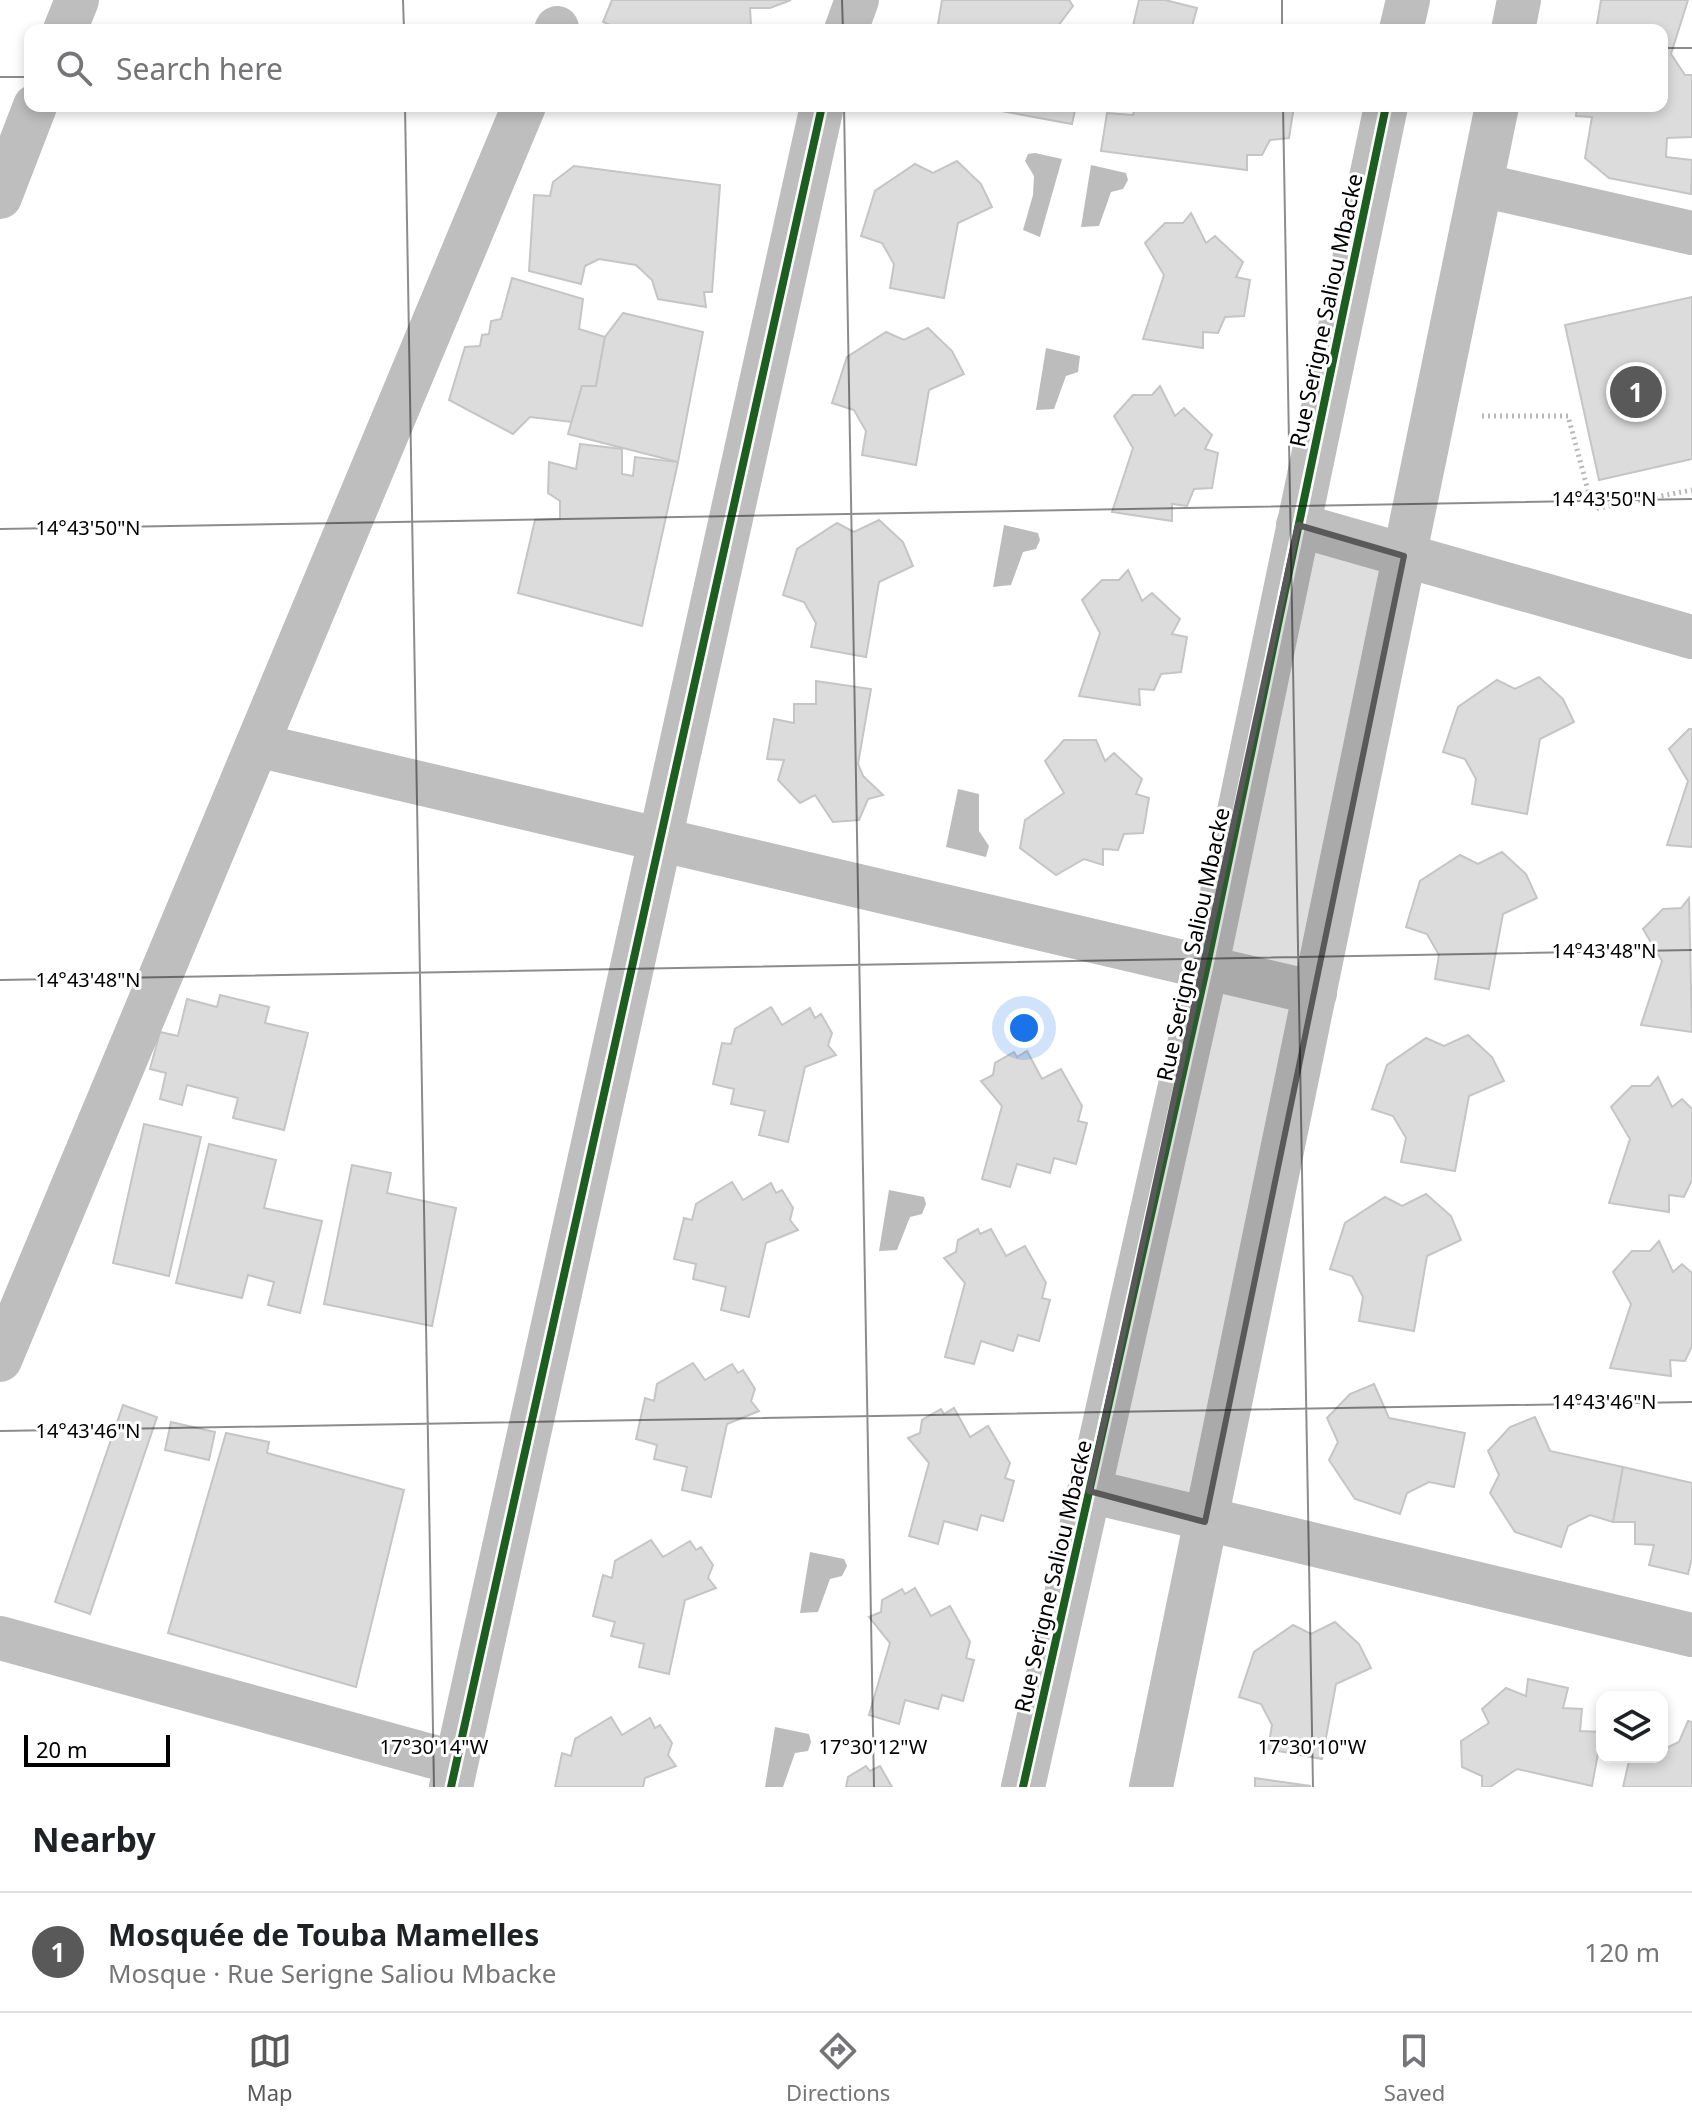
<!DOCTYPE html>
<meta charset="utf-8">
<style>
body{margin:0;font-family:"Noto Sans",sans-serif;background:#f2f2f2;color:#202124}
.controls{position:absolute;right:24px;bottom:24px;display:grid;overflow:hidden;border-radius:16px;box-shadow:0 4px 12px #0003}
.controls button{width:72px;height:72px;display:grid;place-items:center;padding:0;border:0;border-bottom:2px solid #e0e0e0;background:#fff;color:#202124;font:40px sans-serif}
.scale{position:absolute;left:24px;bottom:20px;width:146px;box-sizing:border-box;padding-left:8px;border:4px solid #000;border-top:0;font-size:22px;line-height:28px;white-space:nowrap;color:#000;-webkit-text-stroke:6px #fff;paint-order:stroke}
.you{position:absolute;left:1024px;top:1028px;width:28px;height:28px;margin:-20px;border:6px solid #fff;border-radius:50%;background:#1a73e8;box-shadow:0 0 0 12px #1a73e833}
.badge{display:grid;place-items:center;width:52px;height:52px;border-radius:50%;background:#595959;color:#fff;font-size:26px;font-weight:700}
.pin{position:absolute;translate:-50% -50%;border:4px solid #fff;box-shadow:0 2px 8px #0006}
.list{margin:0;padding:0;list-style:none}
h2{display:flex;justify-content:space-between;align-items:center;height:104px;margin:0;padding:0 32px;font-size:34px}
h2 small{font-size:26px;font-weight:400;color:#757577}
.list li{display:grid;grid-template-columns:52px 1fr auto;gap:24px;align-items:center;box-sizing:border-box;height:120px;padding:0 32px;border-top:2px solid #e0e0e0}
.list b{display:block;font-size:30px;white-space:nowrap}
.list p{margin:0;font-size:26px;white-space:nowrap;color:#757577}
.list em{font-size:26px;font-style:normal;color:#757577}
.icon{flex:none;width:44px;height:44px;fill:none;stroke:currentColor;stroke-width:2;stroke-linecap:round;stroke-linejoin:round}
.map{position:relative;flex:none;width:1692px;height:1787px;overflow:hidden}
.search{position:absolute;background:#fff;box-shadow:0 4px 12px #0003;left:24px;right:24px;top:24px;height:88px;display:flex;align-items:center;gap:20px;box-sizing:border-box;padding:0 28px;border-radius:16px;color:#757577;font-size:30px}
.sheet{height:224px;background:#fff}
nav{display:flex;justify-content:space-around;align-items:center;box-sizing:border-box;height:112px;border-top:2px solid #e0e0e0;background:#fff;font-size:22px;color:#757577}
nav a{display:grid;justify-items:center;gap:4px}
nav .on{color:#595959}
.map>svg:first-child{display:block}
.water{fill:#bcbcbc}
.building{fill:#dcdcdc;stroke:#c5c5c5;stroke-width:2}
.lines{fill:none;stroke-linecap:round;stroke-linejoin:round}
.path{stroke:#b8b8b8;stroke-width:5;stroke-dasharray:2 4;stroke-linecap:butt}
.minor{stroke:#bebebe;stroke-width:44}
.cycleway-casing{stroke:#fff;stroke-width:13}
.cycleway{stroke:#1b5e20;stroke-width:8}
.marked{fill:#595959;fill-opacity:0.2;stroke:#595959;stroke-width:6;stroke-linejoin:round}
.ticks{fill:none;stroke:#000;stroke-width:2;stroke-opacity:0.45}
.labels{text-anchor:middle;dominant-baseline:central;stroke-width:6;stroke-linejoin:round;paint-order:stroke}
.street-label{font-size:22px;fill:#000;stroke:#fff}
.ticks-label{font-size:20px;text-anchor:middle;fill:#000;stroke:#fff;stroke-width:6;stroke-linejoin:round;paint-order:stroke}
</style>
<div class="map">
<svg width="1692" height="1787" viewBox="0 0 1692 1787">
<rect width="100%" height="100%" fill="#fff"/>
<g class="water">
<path d="M1035,153L1062,159L1040,237L1023,230L1033,195L1034,176L1025,161L1028,154Z"/>
<path d="M1091,165L1126,173L1128,180L1123,189L1111,192L1099,226L1081,227Z"/>
<path d="M1046,348L1080,356L1078,372L1066,376L1054,409L1036,410Z"/>
<path d="M1004,525L1038,533L1040,540L1036,549L1023,552L1011,585L993,587Z"/>
<path d="M958,789L979,794V831L989,846L986,857L946,847Z"/>
<path d="M889,1190L924,1197L926,1204L922,1214L910,1217L897,1250L879,1251Z"/>
<path d="M810,1552L844,1559L847,1566L842,1576L830,1579L818,1612L800,1613Z"/>
<path d="M775,1727L809,1734L811,1742L808,1751L795,1753L783,1787H765Z"/>
</g>
<g class="building">
<path d="M612,0H791L770,8H750L751,25L759,30H622L603,22Z"/>
<path d="M942,0H1069L1073,6L1055,30H937Z"/>
<path d="M1139,0H1165L1197,8L1191,30H1132Z"/>
<path d="M1601,0H1688L1671,54L1685,75H1692V137L1667,138L1666,157L1692,160L1691,194L1609,178L1585,158L1592,117L1576,116L1577,106H1662V30H1596Z"/>
<path d="M974,106H1056L1075,110L1072,124Z"/>
<path d="M1294,106L1289,138L1270,140L1262,155H1247V170L1101,151L1107,113L1133,115L1135,107Z"/>
<path d="M957,161L981,184L992,207L958,223L944,298L890,288L894,264L882,243L861,236L875,191L915,164L933,173Z"/>
<path d="M574,166L720,185L712,292H704L706,307L658,299L652,280L636,265L599,259L585,266L581,284L529,271L534,195L550,196L553,182Z"/>
<path d="M1191,213L1206,243L1215,236L1243,262L1236,277L1250,280L1244,316L1225,317L1218,333L1203,332V348L1143,339L1164,275L1145,243L1165,223H1183Z"/>
<path d="M512,278L583,299L579,329L605,337L596,386H582L572,422L530,417L513,434L449,400L465,347L480,346L482,335L489,334L491,321L501,319Z"/>
<path d="M1692,297V459L1599,480L1565,325Z"/>
<path d="M623,313L703,332L678,462L568,434L582,386H596L605,337Z"/>
<path d="M928,328L952,351L964,374L929,390L916,465L862,455L866,431L854,410L832,403L847,357L886,332L904,340Z"/>
<path d="M1160,386L1175,416L1184,408L1212,435L1205,449L1218,453L1212,488L1194,489L1187,506L1172,504V521L1112,512L1133,448L1114,416L1133,395H1152Z"/>
<path d="M580,444L622,449V474L633,476L635,457L678,462L642,626L518,593L535,520L560,519V501L548,493L549,462L576,469Z"/>
<path d="M879,520L903,542L913,566L879,582L866,657L811,647L816,623L804,602L783,595L797,549L837,523L854,532Z"/>
<path d="M1128,570L1142,601L1152,593L1180,619L1172,634L1187,637L1181,672L1161,674L1154,690L1139,689L1140,705L1079,696L1100,633L1082,600L1102,580H1119Z"/>
<path d="M1539,677L1563,699L1574,722L1540,739L1527,814L1472,804L1476,779L1465,759L1443,752L1458,707L1497,680L1515,689Z"/>
<path d="M816,681L871,689L858,764L863,776L883,795L868,799L859,820L833,822L815,795L800,803L778,780L784,760L767,759L774,719L794,723V704H816Z"/>
<path d="M1689,729H1692V847L1667,845L1688,781L1669,749Z"/>
<path d="M1064,740H1096L1105,761L1114,753L1142,779L1136,794L1149,798L1143,833L1124,834L1118,850L1103,849V865L1084,859L1056,875L1020,848L1025,820L1064,793L1045,761Z"/>
<path d="M1502,852L1526,874L1537,898L1503,914L1489,989L1435,979L1439,955L1427,934L1406,927L1420,881L1460,855L1478,864Z"/>
<path d="M1689,898L1692,1032L1641,1025L1662,961L1643,929L1663,909L1681,908Z"/>
<path d="M220,995L269,1007L265,1023L308,1033L284,1130L233,1118L238,1098L187,1085L182,1105L160,1099L166,1073L150,1069L160,1032L178,1036L187,999L217,1007Z"/>
<path d="M771,1007L782,1025L810,1008L815,1018L821,1014L832,1033L828,1045L836,1055L805,1067L788,1142L759,1135L765,1111L731,1104L734,1089L713,1084L722,1043L731,1044L735,1029Z"/>
<path d="M1468,1035L1492,1057L1504,1081L1469,1096L1455,1171L1401,1162L1406,1138L1393,1116L1372,1109L1387,1065L1426,1038L1444,1046Z"/>
<path d="M1027,1051L1042,1079L1061,1069L1082,1106L1078,1121L1087,1123L1076,1164L1054,1158L1050,1173L1017,1164L1010,1187L982,1179L1002,1106L981,1081L993,1075L995,1063L1014,1052L1017,1057Z"/>
<path d="M1658,1077L1672,1107L1682,1099L1692,1109V1180L1684,1197L1669,1195V1212L1609,1203L1630,1139L1611,1107L1632,1086H1650Z"/>
<path d="M144,1124L201,1137L169,1276L113,1263Z"/>
<path d="M209,1144L276,1160L264,1208L322,1221L300,1313L268,1305L274,1282L248,1275L242,1298L176,1283Z"/>
<path d="M352,1165L391,1173L387,1193L456,1208L432,1326L324,1304Z"/>
<path d="M732,1182L743,1200L771,1183L776,1193L782,1190L793,1208L790,1220L798,1230L766,1243L749,1317L721,1310L726,1287L693,1279L696,1264L674,1259L684,1218L692,1220L696,1204Z"/>
<path d="M1426,1194L1451,1216L1461,1240L1427,1256L1414,1331L1359,1321L1363,1297L1352,1276L1330,1269L1345,1223L1385,1197L1402,1206Z"/>
<path d="M978,1229L980,1234L991,1229L1006,1256L1025,1246L1046,1283L1042,1298L1050,1300L1039,1341L1018,1335L1013,1351L981,1341L974,1364L945,1357L965,1283L944,1258L956,1252L958,1240Z"/>
<path d="M1659,1241L1673,1272L1682,1264L1692,1273V1346L1685,1361L1670,1360L1671,1376L1610,1368L1631,1304L1613,1272L1632,1251H1650Z"/>
<path d="M693,1363L705,1380L732,1364L738,1373L743,1370L755,1389L751,1401L759,1411L727,1424L711,1497L682,1490L687,1467L654,1459L657,1445L636,1439L645,1398L654,1401L657,1384Z"/>
<path d="M1374,1384L1389,1418L1465,1433L1454,1487L1429,1482L1407,1493L1400,1514L1355,1499L1329,1460L1338,1442L1327,1418L1350,1394Z"/>
<path d="M123,1405L157,1417L90,1614L55,1602Z"/>
<path d="M954,1408L970,1437L988,1426L1010,1463L1005,1478L1014,1481L1003,1521L981,1515L977,1530L944,1521L938,1544L909,1536L929,1463L908,1438L920,1433L922,1420L941,1409L944,1414Z"/>
<path d="M1535,1417L1550,1451L1623,1467L1613,1522L1590,1515L1568,1526L1561,1547L1515,1532L1490,1493L1499,1475L1488,1451L1510,1427Z"/>
<path d="M171,1422L215,1432L209,1460L165,1450Z"/>
<path d="M226,1433L269,1442L267,1453L404,1490L356,1687L168,1633Z"/>
<path d="M1623,1467L1692,1483V1558L1688,1574L1649,1565L1654,1545L1635,1544V1522H1613Z"/>
<path d="M651,1540L663,1557L690,1541L696,1550L701,1547L713,1565L708,1578L716,1588L685,1600L669,1674L639,1667L644,1644L611,1636L615,1622L593,1616L603,1575L612,1578L615,1561Z"/>
<path d="M915,1588L931,1616L950,1606L970,1642L966,1658L974,1660L963,1701L942,1695L938,1709L905,1700L899,1724L869,1715L890,1643L869,1617L881,1612L882,1600L902,1589L905,1594Z"/>
<path d="M1335,1622L1359,1644L1371,1668L1336,1684L1322,1759L1268,1749L1272,1725L1261,1704L1239,1697L1254,1652L1293,1625L1311,1634Z"/>
<path d="M1528,1679L1568,1688L1563,1708L1582,1709L1580,1731L1602,1732L1592,1786L1517,1769L1490,1787H1482V1776L1462,1767L1461,1741L1489,1723L1482,1709L1506,1688L1526,1696Z"/>
<path d="M611,1717L622,1735L650,1718L655,1728L660,1725L672,1743L668,1755L676,1766L645,1778L643,1787H555L562,1753L571,1756L575,1739Z"/>
<path d="M1688,1721L1692,1722V1787H1623L1630,1757H1662V1750L1679,1742Z"/>
<path d="M866,1766L870,1771L880,1766L892,1787H846L848,1777Z"/>
<path d="M1255,1778L1311,1786L1255,1787Z"/>
</g>
<g class="lines">
<path class="path" d="M1482,416H1568L1593,509L1692,490"/>
<g class="minor">
<path d="M65,30L77,0"/>
<path d="M556,30L557,28"/>
<path d="M846,30L857,0"/>
<path d="M1401,30L1408,0"/>
<path d="M1513,30L1519,0"/>
<path d="M1481,185L1692,233"/>
<path d="M0,197L35,106"/>
<path d="M1298,525L1692,637"/>
<path d="M257,745L1315,993"/>
<path d="M0,1360L524,106"/>
<path d="M1089,1491L1692,1635"/>
<path d="M0,1638L456,1763"/>
<path d="M451,1787L822,106"/>
<path d="M1023,1787L1207,965L1386,106"/>
<path d="M1151,1787L1497,106"/>
</g>
<g class="cycleway-casing">
<g id="cycleway">
<path d="M451,1787L822,106"/>
<path d="M1023,1787L1207,965L1386,106"/>
</g>
</g>
<use href="#cycleway" class="cycleway"/>
</g>
<path class="marked" d="M1298,525L1404,556L1205,1522L1089,1491Z"/>
<path class="ticks" d="M403,0L404,30M842,0L843,30M1282,0V30M1662,48H1692M0,77H30M405,106L434,1787M844,106L874,1787M1283,106L1313,1787M0,529L1692,499M0,980L1692,950M0,1431L1692,1402"/>
<g class="labels">
<g class="street-label">
<text transform="translate(1325 310) rotate(-78)">Rue Serigne Saliou Mbacke</text>
<text transform="translate(1192 944) rotate(-78)">Rue Serigne Saliou Mbacke</text>
<text transform="translate(1052 1576) rotate(-77)">Rue Serigne Saliou Mbacke</text>
</g>
</g>
<g class="ticks-label">
<text x="1604" y="506">14°43'50"N</text>
<text x="88" y="535">14°43'50"N</text>
<text x="1604" y="958">14°43'48"N</text>
<text x="88" y="987">14°43'48"N</text>
<text x="1604" y="1409">14°43'46"N</text>
<text x="88" y="1438">14°43'46"N</text>
<text x="434" y="1754">17°30'14"W</text>
<text x="873" y="1754">17°30'12"W</text>
<text x="1312" y="1754">17°30'10"W</text>
</g>
</svg>
<div class="controls">
<button><svg class="icon" aria-label="layers" viewBox="0 0 24 24"><path d="M12 4l9 5-9 5-9-5zM3 14l9 5 9-5"/></svg></button>
</div>
<div class="scale">20 m</div>
<div class="you"></div>
<div class="pin badge" style="left:1636px;top:392px">1</div>
<div class="search"><svg class="icon" aria-label="search" viewBox="0 0 24 24"><circle cx="10" cy="10" r="6"/><path d="M15 15l6 6"/></svg>Search here</div>
</div>
<section class="sheet">
<h2>Nearby<small></small></h2>
<ul class="list">
<li><span class="badge">1</span><div><b>Mosquée de Touba Mamelles</b><p>Mosque · Rue Serigne Saliou Mbacke</p></div><em>120 m</em></li>
</ul>
</section>
<nav>
<a class="on"><svg class="icon" aria-label="map" viewBox="0 0 24 24"><path d="M3 6l6-2 6 2 6-2v14l-6 2-6-2-6 2zM9 4v14M15 6v14"/></svg>Map</a>
<a><svg class="icon" aria-label="directions" viewBox="0 0 24 24"><path d="M12 3l9 9-9 9-9-9zM9 14v-3h6M13 9l2 2-2 2"/></svg>Directions</a>
<a><svg class="icon" aria-label="saved" viewBox="0 0 24 24"><path d="M7 4h10v16l-5-4-5 4z"/></svg>Saved</a>
</nav>
